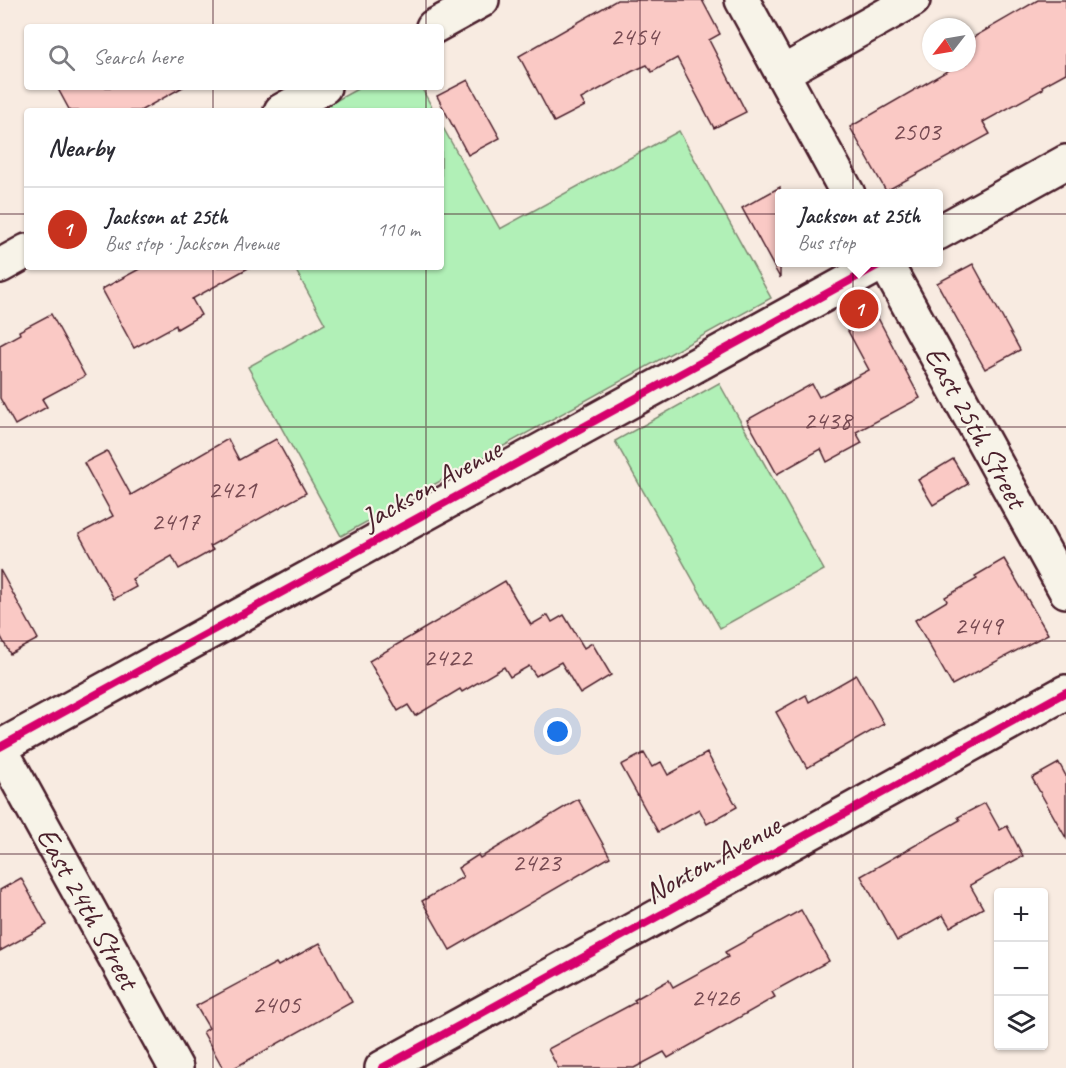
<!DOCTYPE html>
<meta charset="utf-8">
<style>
body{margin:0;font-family:Caveat,sans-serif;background:#f2f2f3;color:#2b2b33}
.controls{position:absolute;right:18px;bottom:18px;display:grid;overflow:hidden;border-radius:6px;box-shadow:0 2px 4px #0004}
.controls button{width:54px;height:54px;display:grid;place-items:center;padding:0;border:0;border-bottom:2px solid #e1e1e2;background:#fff;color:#2b2b33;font:30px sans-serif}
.compass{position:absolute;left:922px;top:18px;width:54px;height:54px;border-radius:50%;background:#fff;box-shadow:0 2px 4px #0004;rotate:239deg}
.you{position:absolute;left:558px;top:732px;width:21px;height:21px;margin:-15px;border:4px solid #fff;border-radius:50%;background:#1a73e8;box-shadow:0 0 0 9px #1a73e833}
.badge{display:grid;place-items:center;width:39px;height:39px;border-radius:50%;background:#c8321e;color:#fff;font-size:20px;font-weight:700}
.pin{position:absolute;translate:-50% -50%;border:3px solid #fff;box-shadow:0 2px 6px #0006}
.popup{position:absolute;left:775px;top:189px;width:168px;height:78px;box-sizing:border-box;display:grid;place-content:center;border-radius:6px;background:#fff;filter:drop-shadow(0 2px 4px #0005);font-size:20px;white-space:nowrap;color:#7c7c81}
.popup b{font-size:22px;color:#2b2b33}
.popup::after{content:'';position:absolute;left:50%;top:100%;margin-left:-12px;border:12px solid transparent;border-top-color:#fff}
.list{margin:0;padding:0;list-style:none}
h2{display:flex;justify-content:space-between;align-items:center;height:78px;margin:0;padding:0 24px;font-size:26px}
h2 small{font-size:20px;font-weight:400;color:#7c7c81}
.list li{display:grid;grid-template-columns:39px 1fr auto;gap:18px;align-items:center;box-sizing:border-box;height:84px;padding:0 24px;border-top:2px solid #e1e1e2}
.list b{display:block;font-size:22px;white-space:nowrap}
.list p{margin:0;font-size:20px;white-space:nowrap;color:#7c7c81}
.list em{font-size:20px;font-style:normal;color:#7c7c81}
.icon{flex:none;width:33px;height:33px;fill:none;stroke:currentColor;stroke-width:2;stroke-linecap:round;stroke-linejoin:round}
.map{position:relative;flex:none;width:1066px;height:1068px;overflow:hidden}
.search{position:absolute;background:#fff;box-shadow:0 2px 4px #0004;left:24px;top:24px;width:420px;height:66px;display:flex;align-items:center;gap:15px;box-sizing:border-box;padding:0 21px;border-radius:6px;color:#7c7c81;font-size:22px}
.panel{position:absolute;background:#fff;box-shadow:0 2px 4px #0004;left:24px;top:108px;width:420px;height:162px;border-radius:6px}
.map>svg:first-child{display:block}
.green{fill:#b1f0b7;stroke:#7e8871;stroke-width:1.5}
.building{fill:#fac9c5;stroke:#4a1f2b;stroke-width:1.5}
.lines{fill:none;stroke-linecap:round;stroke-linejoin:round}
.minor-casing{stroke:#4a1f2b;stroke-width:38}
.minor{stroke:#f7f3e8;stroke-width:33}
.cycleway-casing{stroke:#f7f3e8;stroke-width:11}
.cycleway{stroke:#d6006c;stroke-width:8}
.grid{fill:none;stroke:#4a1f2b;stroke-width:1.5;stroke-opacity:0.55}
.labels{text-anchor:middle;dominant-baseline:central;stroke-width:4.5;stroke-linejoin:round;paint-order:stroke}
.number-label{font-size:27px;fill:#764a52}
.street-label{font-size:30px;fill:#4a1f2b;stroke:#f7f3e8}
</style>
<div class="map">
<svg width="1066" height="1068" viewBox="0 0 1066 1068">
<rect width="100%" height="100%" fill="#f8ebe1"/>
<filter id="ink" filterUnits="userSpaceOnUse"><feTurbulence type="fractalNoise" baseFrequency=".0167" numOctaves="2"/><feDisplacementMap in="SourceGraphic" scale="12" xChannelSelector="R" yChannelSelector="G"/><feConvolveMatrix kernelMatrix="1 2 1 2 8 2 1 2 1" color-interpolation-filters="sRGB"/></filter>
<g filter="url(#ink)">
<g class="green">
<path d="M361,87H421L434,111H317Z"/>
<path d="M441,124L500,229L679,131L771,298L341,536L248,367L325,324L294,267H441Z"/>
<path d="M719,383L824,570L720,628L615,441Z"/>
</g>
<g class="building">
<path d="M617,0H702L720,34L709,40L746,112L714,128L677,58L652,72L647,65L633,71L581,99L585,106L554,122L519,56Z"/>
<path d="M1038,0H1066V73L1042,86L1043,89L983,122L990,134L886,191L850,127L961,63H967V41Z"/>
<path d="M468,80L500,138L468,155L437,96Z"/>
<path d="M57,87H183L140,111H70Z"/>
<path d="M780,187V278L742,208Z"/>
<path d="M973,264L1020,350L985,369L937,283Z"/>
<path d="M143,267H250L192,299L201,315L177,329L176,325L134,348L102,289Z"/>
<path d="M51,314L85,376L42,399L47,407L15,425L0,398V345L20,334L19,331Z"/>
<path d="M877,316L920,398L856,432L862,443L827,462L821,449L777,474L747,420L812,384L819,397L869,370L848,331Z"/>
<path d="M228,439L239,460L276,439L306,493L210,546L213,550L179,569L172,556L132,579L136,587L114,599L79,534L113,516L84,463L107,451L131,495Z"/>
<path d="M953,459L968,484L933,505L918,480Z"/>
<path d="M1004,559L1048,634L952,685L915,620L947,601L945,597L977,579L975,576Z"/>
<path d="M0,570L38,639L10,654L0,635Z"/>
<path d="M505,581L531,625L548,615L552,622L564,615L584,648L592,643L611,675L580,694L561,662L536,676L529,666L510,677L504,667L462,692L460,689L415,716L408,705L398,711L369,661Z"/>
<path d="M856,675L884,724L807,768L776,712L806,695L809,702Z"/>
<path d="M644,753L652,767L661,762L668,775L707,753L737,807L707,824L699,809L658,832L621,765Z"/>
<path d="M1059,763L1066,776V838L1032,778Z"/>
<path d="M578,799L610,857L450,950L422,901L463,877L458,868L478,855L480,858Z"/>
<path d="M985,803L1000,830L1007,826L1023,856L970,885L983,908L950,927L943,915L897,941L861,876L960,820L958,817Z"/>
<path d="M21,878L47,925L0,951V890Z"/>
<path d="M801,910L829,961L772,992L775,997L668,1058L664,1052L634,1068H558L548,1049L636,1002L634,1000L669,980L673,987L728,957L725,952Z"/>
<path d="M320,943L352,1002L234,1068H223L203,1032L209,1028L196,1006L276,963L278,966Z"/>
</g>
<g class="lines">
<g class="minor-casing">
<g id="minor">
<path d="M742,0L848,194"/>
<path d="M433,27L482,0"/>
<path d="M782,73L913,0"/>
<path d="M281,111L324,87"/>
<path d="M938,233L1066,162"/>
<path d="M885,262L1066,591"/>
<path d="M0,266L27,251"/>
<path d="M0,747L884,262"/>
<path d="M0,748L176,1068"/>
<path d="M382,1068L1066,692"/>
</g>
</g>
<use href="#minor" class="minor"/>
<g class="cycleway-casing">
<g id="cycleway">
<path d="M0,747L884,262"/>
<path d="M382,1068L1066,692"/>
</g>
</g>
<use href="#cycleway" class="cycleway"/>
</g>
</g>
<path class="grid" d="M213,0V27M426,0V27M640,0V1068M853,0V1068M213,87V111M426,87V111M0,214H27M441,214H1066M213,267V1068M426,267V1068M0,427H1066M0,641H1066M0,854H1066"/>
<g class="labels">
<g class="number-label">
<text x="634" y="36">2454</text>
<text x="916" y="131">2503</text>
<text x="827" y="420">2438</text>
<text x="232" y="489">2421</text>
<text x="175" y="521">2417</text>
<text x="978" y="625">2449</text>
<text x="447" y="657">2422</text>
<text x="536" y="862">2423</text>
<text x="715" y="997">2426</text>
<text x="276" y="1004">2405</text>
</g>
<g class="street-label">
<text transform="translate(976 427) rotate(61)">East 25th Street</text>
<text transform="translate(431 484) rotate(-29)">Jackson Avenue</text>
<text transform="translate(712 859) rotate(-29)">Norton Avenue</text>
<text transform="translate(88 908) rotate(61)">East 24th Street</text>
</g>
</g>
</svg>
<div class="controls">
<button>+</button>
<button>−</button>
<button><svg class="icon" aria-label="layers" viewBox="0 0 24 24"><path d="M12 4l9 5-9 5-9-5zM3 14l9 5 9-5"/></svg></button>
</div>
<svg class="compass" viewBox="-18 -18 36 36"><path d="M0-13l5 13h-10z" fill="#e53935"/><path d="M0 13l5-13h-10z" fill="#7c7c81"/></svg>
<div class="you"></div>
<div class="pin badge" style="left:859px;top:309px">1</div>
<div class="popup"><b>Jackson at 25th</b>Bus stop</div>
<div class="search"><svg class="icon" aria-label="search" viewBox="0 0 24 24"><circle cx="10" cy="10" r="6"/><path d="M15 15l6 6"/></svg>Search here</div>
<section class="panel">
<h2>Nearby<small></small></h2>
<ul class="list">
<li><span class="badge">1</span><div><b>Jackson at 25th</b><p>Bus stop · Jackson Avenue</p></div><em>110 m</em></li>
</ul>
</section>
</div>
